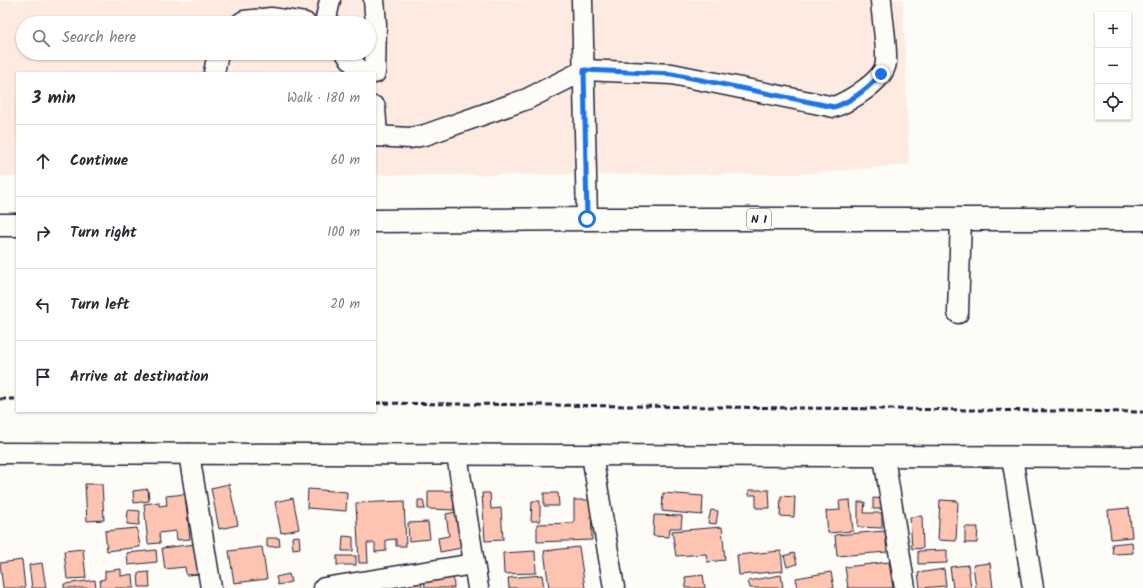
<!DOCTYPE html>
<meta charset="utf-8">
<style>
body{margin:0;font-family:Kalam,sans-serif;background:#f7f7f7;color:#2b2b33}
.controls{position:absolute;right:12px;top:12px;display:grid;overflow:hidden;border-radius:0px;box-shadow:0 1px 3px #0004}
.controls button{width:36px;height:36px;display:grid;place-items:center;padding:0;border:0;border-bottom:1px solid #e1e1e2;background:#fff;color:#2b2b33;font:20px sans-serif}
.stop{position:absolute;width:12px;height:12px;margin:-9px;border:3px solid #1a73e8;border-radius:50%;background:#fff}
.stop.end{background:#1a73e8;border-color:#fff;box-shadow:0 1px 4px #0008}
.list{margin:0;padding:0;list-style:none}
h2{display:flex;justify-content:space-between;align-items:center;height:52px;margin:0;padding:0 16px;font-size:17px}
h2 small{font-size:13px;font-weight:400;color:#7c7c81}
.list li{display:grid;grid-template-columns:26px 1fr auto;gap:12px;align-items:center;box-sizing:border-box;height:72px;padding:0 16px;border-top:1px solid #e1e1e2}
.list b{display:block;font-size:15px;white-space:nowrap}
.list em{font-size:13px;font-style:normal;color:#7c7c81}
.icon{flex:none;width:22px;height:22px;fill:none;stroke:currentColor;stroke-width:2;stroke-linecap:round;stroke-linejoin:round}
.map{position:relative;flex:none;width:1143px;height:588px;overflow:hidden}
.search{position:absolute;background:#fff;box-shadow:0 1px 3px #0004;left:16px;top:16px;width:360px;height:44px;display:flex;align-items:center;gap:10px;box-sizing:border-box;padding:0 14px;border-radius:22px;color:#7c7c81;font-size:15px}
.panel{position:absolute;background:#fff;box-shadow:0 1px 3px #0004;left:16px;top:72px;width:360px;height:340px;border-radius:0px}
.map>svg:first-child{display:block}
.built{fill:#fdebe2;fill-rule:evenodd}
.building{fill:#fdc4b2;stroke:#22223b}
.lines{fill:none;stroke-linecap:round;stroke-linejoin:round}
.minor-casing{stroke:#22223b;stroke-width:23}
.highway-casing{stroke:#22223b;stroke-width:25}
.minor{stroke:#fdfcf7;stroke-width:20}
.highway{stroke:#fdfcf7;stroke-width:22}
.rail{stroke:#22223b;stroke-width:3;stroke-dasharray:6 3;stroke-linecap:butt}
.route{stroke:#1a73e8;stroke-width:5}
.labels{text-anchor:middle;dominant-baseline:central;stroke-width:3;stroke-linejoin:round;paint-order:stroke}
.shield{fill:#fdfcf7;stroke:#646373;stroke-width:1}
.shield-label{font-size:12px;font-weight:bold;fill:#22223b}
</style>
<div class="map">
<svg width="1143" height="588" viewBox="0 0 1143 588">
<rect width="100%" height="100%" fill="#fdfcf7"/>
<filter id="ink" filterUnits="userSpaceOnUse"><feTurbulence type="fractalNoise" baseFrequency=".025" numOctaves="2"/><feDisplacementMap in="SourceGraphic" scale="8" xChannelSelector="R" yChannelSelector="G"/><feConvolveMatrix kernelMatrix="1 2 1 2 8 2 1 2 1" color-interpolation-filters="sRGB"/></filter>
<g filter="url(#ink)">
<path class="built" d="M0,0H903L909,165L799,174L375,175V73H17V176H0ZM23,23H369V53H23Z"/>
<g class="building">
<path d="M85,484H102L104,520L87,521Z"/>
<path d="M229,484L238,525L219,529L211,488Z"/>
<path d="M148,489L149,501L134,503L133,491Z"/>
<path d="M308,489L347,492L346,511L307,508Z"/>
<path d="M749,490H769L770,508H756V495H749Z"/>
<path d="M428,491H454V510L428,509Z"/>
<path d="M482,493H490L491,509L501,508L503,540L485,541Z"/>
<path d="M544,493H558L559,506H544Z"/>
<path d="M663,493L703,496L702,515L662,511Z"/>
<path d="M185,494L190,539L177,540L176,531L159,533L160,543L148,544L144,504L159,502V506L167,505L166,496Z"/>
<path d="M781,496L795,497L794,517L780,516Z"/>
<path d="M293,498L299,529L281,533L275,502Z"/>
<path d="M873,498L883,499V509H873Z"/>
<path d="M418,500H423L425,509H418Z"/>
<path d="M574,500H591L592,540L537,542V524L574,523Z"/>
<path d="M850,500L853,531L828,533L826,511L840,510L839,501Z"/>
<path d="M940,500L958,501L956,541L938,540Z"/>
<path d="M404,501L406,546H396V539L386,540V551L375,552V543H367L368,563H359L356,503Z"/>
<path d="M532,501H540V521H531Z"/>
<path d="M858,502H865L864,513H882V528L858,527Z"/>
<path d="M1129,508L1132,537L1111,539L1108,510Z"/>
<path d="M128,510L140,511L139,525L127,524Z"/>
<path d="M711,510L718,511L716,524L708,523Z"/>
<path d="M461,511L467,547L440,552L438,538L449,536L446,514Z"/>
<path d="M654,515L682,516L681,528H670L669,537L653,536Z"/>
<path d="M922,516L923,548L912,549L910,517Z"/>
<path d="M428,522L430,539L409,541L408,523Z"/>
<path d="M722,527L725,560L707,562L706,554L676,556L672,531Z"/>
<path d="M965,527H978L977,543H965Z"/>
<path d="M137,528L140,547L107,551L105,531Z"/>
<path d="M885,531L887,552L837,556L835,535Z"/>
<path d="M299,536L300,548L293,549L292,537Z"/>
<path d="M343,536L353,537V551H342Z"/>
<path d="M267,538H279L280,546L267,547Z"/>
<path d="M1132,542L1133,553L1113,554L1112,544Z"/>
<path d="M196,544L200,574L186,575L185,567L165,569L162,548Z"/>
<path d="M262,547L267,579L234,583L229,551Z"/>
<path d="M579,547L585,588H549L544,551Z"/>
<path d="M83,549L86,578L67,579L64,551Z"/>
<path d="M156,550L157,562L128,565L127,553Z"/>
<path d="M947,550V563L918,564V551Z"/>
<path d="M535,551L536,573L504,574L503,553Z"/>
<path d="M781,551L783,571L739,575L737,555Z"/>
<path d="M794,553L797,564L787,567L784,556Z"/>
<rect x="337" y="556" width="19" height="9"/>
<path d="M22,560L25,588H3L0,563Z"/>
<path d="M889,562L893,588H848L845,567Z"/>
<path d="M42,563L46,588H32L29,565Z"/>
<path d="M990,563L993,588H976L973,565Z"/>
<path d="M968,565L971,588H953L950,567Z"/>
<path d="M121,569V576L133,574L134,588H101L100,580L105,579V571Z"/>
<path d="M944,569L946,586L920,588L918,573Z"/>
<path d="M149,572L150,587H139L138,573Z"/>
<path d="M453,572L454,588H425L424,575Z"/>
<path d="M831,572L834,588H798L796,578Z"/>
<path d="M289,574L291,582L278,585L276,577Z"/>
<path d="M542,575L544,588H509L508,578Z"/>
<path d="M703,575L705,588H686L685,577Z"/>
<path d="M781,575L783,588H750L748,581Z"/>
<path d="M421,579L422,588H411L410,580Z"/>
<path d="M95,580L96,588H64V584Z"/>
</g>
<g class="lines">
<g class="minor-casing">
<g id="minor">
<path d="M374,0L376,24L375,73"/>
<path d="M582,0L587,219"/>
<path d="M241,23L244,21L271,18L305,23"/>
<path d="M325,23L330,0"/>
<path d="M346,53L361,73"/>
<path d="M214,73L218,53"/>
<path d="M375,107L377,136"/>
<path d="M375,136L410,138L425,135L527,99L585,70L672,74L834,107C850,101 885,80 886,62C887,43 882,19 881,0"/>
<path d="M958,313L961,219"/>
<path d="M0,453L1143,457"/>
<path d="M189,454L211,588"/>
<path d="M457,455L478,588"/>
<path d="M592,455L614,588"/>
<path d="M884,457L905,588"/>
<path d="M1012,457L1033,588"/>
<path d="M324,588L474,564"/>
</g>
</g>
<g class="highway-casing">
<g id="highway">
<path d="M375,221L587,219H1143"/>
<path d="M0,225H17"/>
</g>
</g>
<use href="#minor" class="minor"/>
<use href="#highway" class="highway"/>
<g class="rail">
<path d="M0,399H17"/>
<path d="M375,403L1143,412"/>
</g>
</g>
</g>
<g class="lines" filter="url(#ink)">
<path class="route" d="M587,219L584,70L672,74L834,107C853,101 868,88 881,74"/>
</g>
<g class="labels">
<rect class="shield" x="747" y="209" width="24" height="20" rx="3"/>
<g class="shield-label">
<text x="759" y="219">N 1</text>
</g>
</g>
</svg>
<div class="controls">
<button>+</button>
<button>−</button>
<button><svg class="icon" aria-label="locate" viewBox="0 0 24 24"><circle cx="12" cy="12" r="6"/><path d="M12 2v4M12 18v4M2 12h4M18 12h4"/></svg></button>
</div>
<div class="stop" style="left:587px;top:219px"></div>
<div class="stop end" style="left:881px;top:74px"></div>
<div class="search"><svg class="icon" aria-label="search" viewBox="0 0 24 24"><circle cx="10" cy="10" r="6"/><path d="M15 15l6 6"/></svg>Search here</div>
<section class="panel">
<h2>3 min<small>Walk · 180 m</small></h2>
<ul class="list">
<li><svg class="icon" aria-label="ahead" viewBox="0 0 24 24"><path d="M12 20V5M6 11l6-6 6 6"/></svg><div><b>Continue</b></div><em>60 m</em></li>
<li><svg class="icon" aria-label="right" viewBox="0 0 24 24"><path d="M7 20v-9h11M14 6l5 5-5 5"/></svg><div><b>Turn right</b></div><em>100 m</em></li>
<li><svg class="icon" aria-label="left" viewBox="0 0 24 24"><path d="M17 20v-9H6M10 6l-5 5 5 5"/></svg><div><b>Turn left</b></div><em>20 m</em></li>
<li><svg class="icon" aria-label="arrive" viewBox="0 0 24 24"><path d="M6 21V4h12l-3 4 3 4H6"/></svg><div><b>Arrive at destination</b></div></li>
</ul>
</section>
</div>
